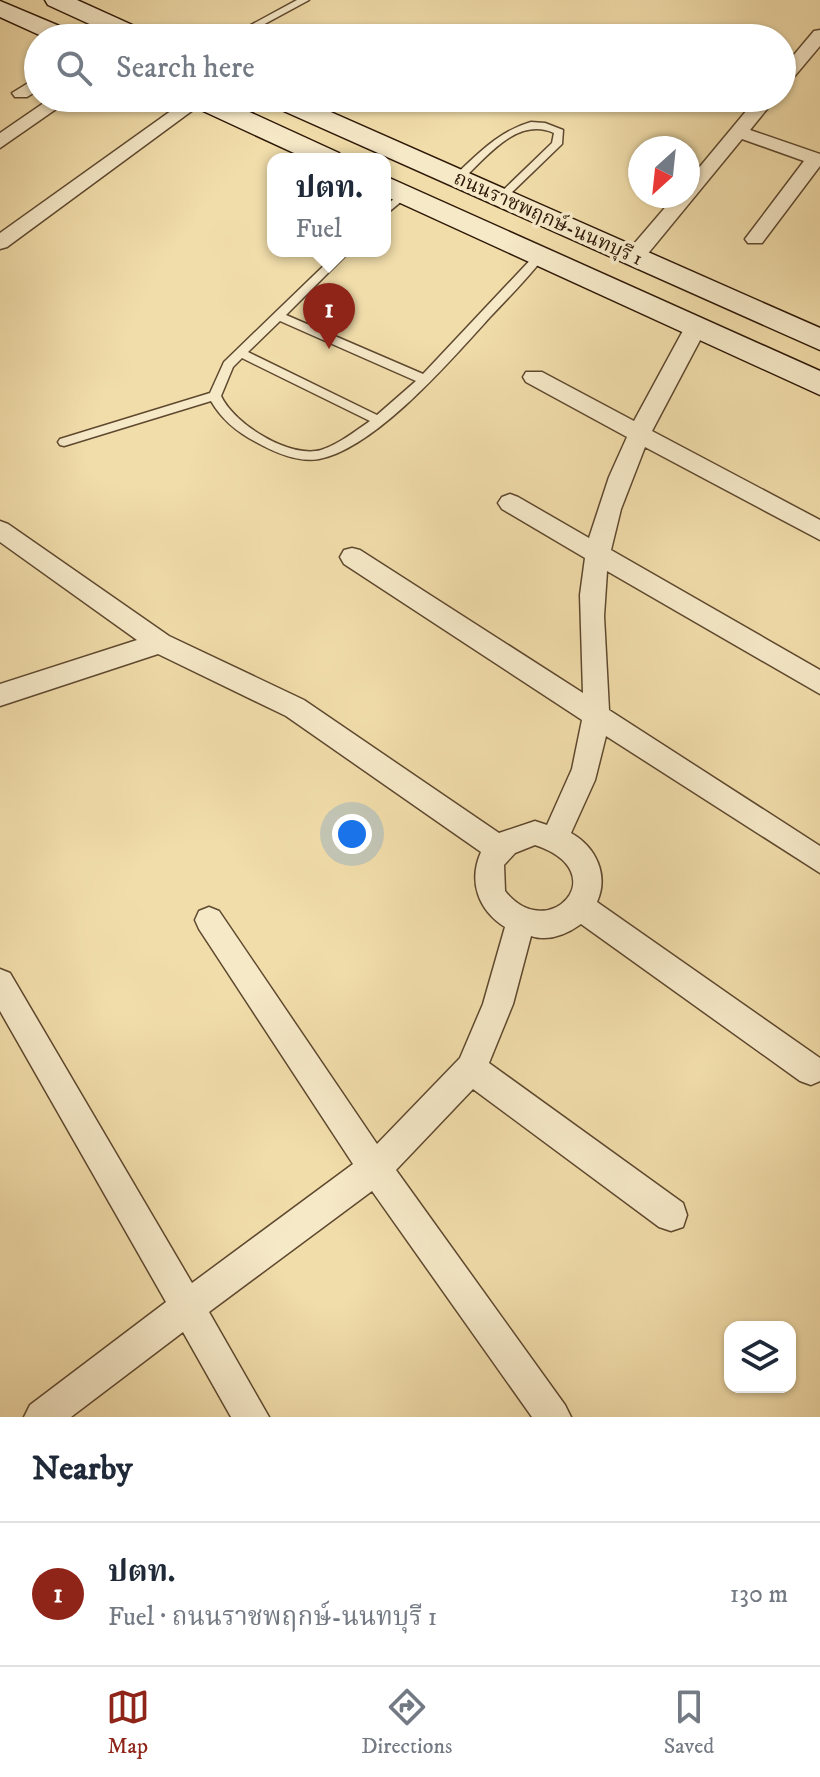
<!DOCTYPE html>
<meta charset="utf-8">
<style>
body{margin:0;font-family:"IM FELL DW Pica","Noto Serif Thai",serif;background:#f6f6f7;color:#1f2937}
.controls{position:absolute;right:24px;bottom:24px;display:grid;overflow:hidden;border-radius:16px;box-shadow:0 2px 6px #0004}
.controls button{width:72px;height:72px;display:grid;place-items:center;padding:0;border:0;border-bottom:2px solid #e0e1e3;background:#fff;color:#1f2937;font:40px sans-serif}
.compass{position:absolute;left:628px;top:136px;width:72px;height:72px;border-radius:50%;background:#fff;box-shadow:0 2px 6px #0004;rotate:207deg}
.you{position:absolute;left:352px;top:834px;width:28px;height:28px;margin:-20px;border:6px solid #fff;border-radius:50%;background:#1a73e8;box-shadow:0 0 0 12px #1a73e833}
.badge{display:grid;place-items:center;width:52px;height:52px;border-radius:50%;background:#8f2418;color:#fff;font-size:26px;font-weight:700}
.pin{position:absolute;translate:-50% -66px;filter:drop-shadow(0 2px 4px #0008)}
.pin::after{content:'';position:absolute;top:42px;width:28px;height:24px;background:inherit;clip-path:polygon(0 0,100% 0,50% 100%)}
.popup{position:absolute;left:267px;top:153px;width:124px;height:104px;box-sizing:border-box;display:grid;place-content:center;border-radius:16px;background:#fff;filter:drop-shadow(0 2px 6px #0005);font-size:26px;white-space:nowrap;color:#747a83}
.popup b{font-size:30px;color:#1f2937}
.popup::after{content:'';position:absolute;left:50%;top:100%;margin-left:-16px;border:16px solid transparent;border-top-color:#fff}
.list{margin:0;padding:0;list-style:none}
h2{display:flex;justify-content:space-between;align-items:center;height:104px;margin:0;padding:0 32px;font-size:34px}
h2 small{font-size:26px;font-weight:400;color:#747a83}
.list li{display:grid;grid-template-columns:52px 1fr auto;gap:24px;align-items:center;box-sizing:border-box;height:144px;padding:0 32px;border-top:2px solid #e0e1e3}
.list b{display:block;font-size:30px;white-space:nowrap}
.list p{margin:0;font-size:26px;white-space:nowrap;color:#747a83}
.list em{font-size:26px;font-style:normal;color:#747a83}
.icon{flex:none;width:44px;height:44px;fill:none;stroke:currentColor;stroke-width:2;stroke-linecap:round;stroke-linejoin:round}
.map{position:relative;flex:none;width:820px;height:1417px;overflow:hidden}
.search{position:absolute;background:#fff;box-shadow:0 2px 6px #0004;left:24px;right:24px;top:24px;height:88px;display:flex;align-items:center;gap:20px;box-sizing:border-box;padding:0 28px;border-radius:44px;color:#747a83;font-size:30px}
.sheet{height:248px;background:#fff}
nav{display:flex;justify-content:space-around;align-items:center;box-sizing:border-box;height:112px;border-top:2px solid #e0e1e3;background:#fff;font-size:22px;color:#747a83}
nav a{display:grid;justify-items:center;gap:4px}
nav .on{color:#8f2418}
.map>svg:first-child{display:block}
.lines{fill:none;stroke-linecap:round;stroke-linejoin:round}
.lane-casing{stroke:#5e482f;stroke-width:3}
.street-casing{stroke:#5e482f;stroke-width:3}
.secondary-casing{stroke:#2d1706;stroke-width:3}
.lane{fill:#f6e9c8;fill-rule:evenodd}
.street{fill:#f6e9c8;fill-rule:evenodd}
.secondary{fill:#f6e9c8;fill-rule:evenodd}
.labels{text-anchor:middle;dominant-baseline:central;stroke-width:7;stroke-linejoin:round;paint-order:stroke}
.far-street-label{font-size:20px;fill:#2d1706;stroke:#f6e9c8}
</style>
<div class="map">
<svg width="820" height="1417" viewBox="0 0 820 1417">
<rect width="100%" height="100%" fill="#f1ddaa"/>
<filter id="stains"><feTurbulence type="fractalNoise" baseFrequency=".0025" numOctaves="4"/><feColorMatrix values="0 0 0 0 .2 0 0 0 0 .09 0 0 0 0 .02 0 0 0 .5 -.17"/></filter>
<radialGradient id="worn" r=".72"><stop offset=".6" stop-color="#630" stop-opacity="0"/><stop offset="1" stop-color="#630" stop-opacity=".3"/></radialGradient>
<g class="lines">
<g class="lane-casing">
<g id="lane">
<path d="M297,0H309L239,38H227Z"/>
<path d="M531,122L545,123L563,130L562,144L505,199L501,200L496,197L552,143L554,133C517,116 486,158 462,180H454V176C478,154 499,131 531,122Z"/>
<path d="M404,191L409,194L408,196L385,215V206Z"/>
<path d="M339,251H350L286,315L423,374L535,255L539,254L544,257C528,278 509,297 491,316C453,358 376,448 319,459C298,463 274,452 256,442C237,432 222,420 211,401L64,446L60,445L58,442L60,439L210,393L224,362ZM280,321L416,381L377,415L248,352ZM242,358L370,421C354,432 339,444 321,450C290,459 234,424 221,396L233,367Z"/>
</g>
</g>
<g class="street-casing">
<g id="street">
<path d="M820,30V46L788,84L782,85V69L814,31Z"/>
<path d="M38,77V90L27,97H15L12,93Z"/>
<path d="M51,98H72L0,148V133Z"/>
<path d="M189,98L208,99L7,247L0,249V233Z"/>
<path d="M757,98H776L750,130L820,154V166L762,243H748L745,239L804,161L742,139L641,262H627L624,257L627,252L675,196H688V181Z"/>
<path d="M696,320L703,322L707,327L652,431L820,520V540L645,447L621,509L611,550L820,670V694L607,571L604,616L609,710L820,846V873L606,736L595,780L571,833C596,847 609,875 597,902L820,1058V1081L811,1085L800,1081L581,924C567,934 549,942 531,936L513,1004L489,1063L683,1203L687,1215L683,1227L671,1231L659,1227L473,1089L396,1170L565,1405L571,1417H532L372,1191L209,1312L269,1417H231L183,1332L71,1417H24L30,1405L166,1302L0,1011V969L10,973L192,1283L353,1164L199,929L195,920L199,911L209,907L219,911L377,1144L460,1058L483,1004L505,927C478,910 468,881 481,852L286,716L158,654L0,706V684L137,640L0,542V521L8,524L169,636L304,700L499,833L535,821L547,825L572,769L582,720L344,564L340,557L344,550L352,548L360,550L583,693L580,595L585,558L502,509L498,503L502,497L510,494L518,497L589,538L609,477L627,437L526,382L523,377L526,372H542L634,421L685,327L689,322ZM535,845C617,872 548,946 505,891L504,865L515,853Z"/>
</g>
</g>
<g class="secondary-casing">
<g id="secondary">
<path d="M45,0H77L150,33L154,38H120L48,5Z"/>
<path d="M0,1L76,33L80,38H46L0,17Z"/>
<path d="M184,98H219L339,153L343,159H307L188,104Z"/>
<path d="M264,98H299L820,328V350L268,104Z"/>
<path d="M385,176L820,371V395L385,196Z"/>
</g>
</g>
<use href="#lane" class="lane"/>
<use href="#street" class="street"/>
<use href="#secondary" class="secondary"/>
</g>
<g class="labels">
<g class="far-street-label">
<text transform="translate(548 219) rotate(24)">ถนนราชพฤกษ์-นนทบุรี 1</text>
</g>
</g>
<rect width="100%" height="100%" filter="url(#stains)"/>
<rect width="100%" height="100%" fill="url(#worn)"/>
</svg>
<div class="controls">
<button><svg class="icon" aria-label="layers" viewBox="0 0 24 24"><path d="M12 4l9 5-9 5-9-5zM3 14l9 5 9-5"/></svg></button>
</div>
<svg class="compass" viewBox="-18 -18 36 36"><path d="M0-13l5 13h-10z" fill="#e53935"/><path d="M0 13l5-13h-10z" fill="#747a83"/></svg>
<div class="you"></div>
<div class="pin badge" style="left:329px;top:349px">1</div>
<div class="popup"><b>ปตท.</b>Fuel</div>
<div class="search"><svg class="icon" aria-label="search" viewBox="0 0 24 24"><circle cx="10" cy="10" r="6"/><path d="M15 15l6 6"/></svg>Search here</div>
</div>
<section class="sheet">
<h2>Nearby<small></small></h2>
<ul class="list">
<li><span class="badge">1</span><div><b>ปตท.</b><p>Fuel · ถนนราชพฤกษ์-นนทบุรี 1</p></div><em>130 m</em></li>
</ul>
</section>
<nav>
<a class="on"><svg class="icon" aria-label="map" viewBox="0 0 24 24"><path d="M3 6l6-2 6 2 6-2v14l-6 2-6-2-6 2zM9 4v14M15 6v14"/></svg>Map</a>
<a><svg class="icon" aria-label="directions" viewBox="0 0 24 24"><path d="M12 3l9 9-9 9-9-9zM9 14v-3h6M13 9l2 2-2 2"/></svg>Directions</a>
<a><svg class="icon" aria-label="saved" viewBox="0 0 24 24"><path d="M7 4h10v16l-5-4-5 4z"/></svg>Saved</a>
</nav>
